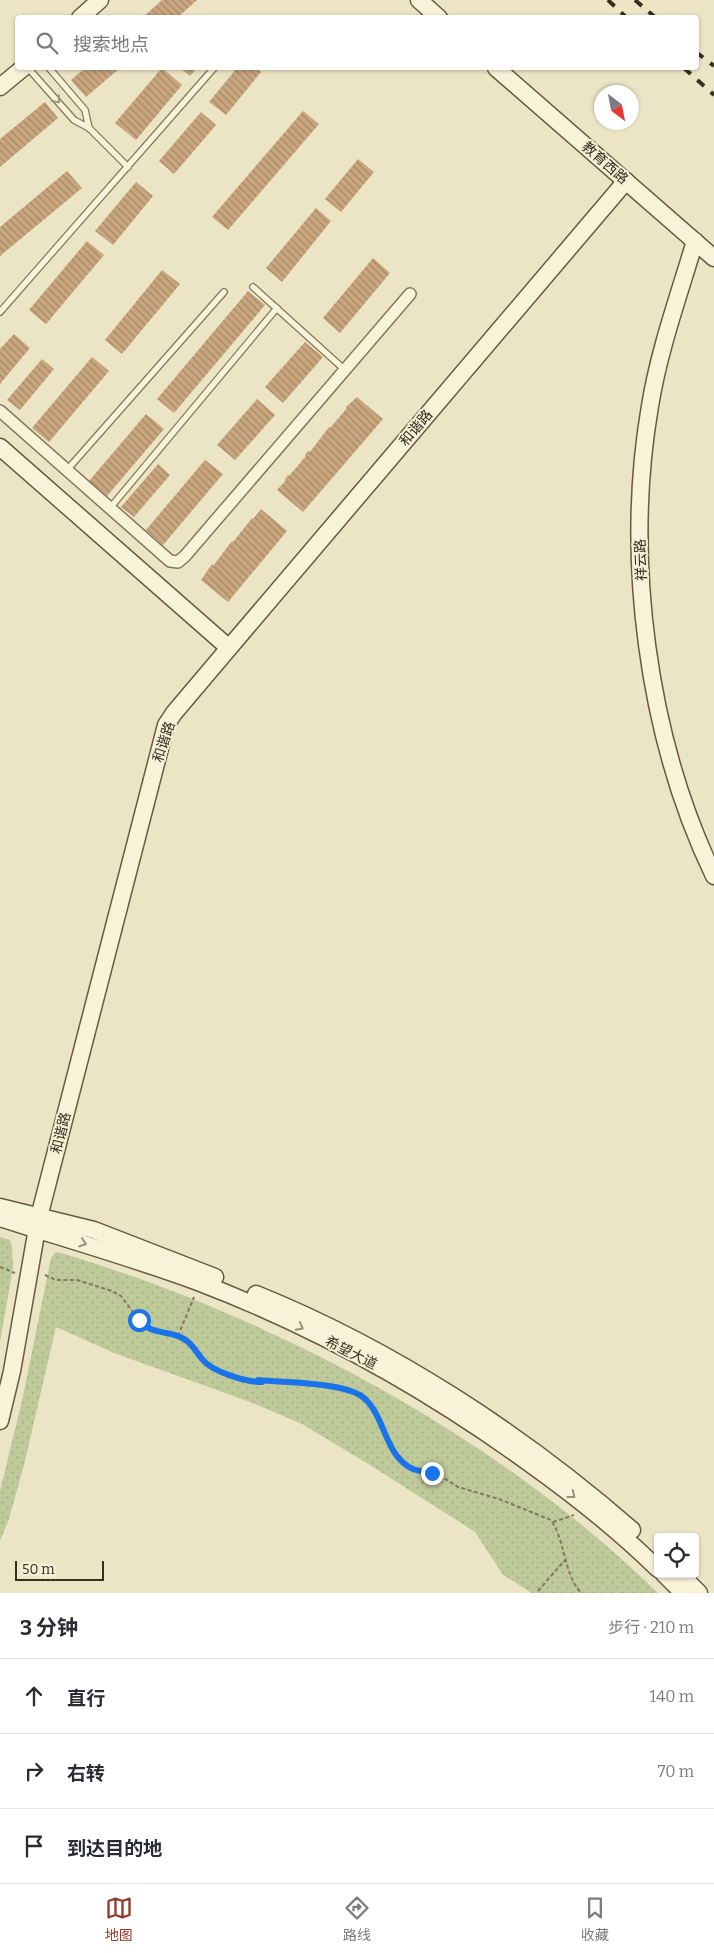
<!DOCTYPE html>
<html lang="zh">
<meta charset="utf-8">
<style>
body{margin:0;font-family:Bitter,"Noto Sans SC",serif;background:#f2f2f3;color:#2b2b33}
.controls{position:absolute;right:15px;bottom:15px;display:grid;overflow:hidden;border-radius:5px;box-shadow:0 1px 4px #0004}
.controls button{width:45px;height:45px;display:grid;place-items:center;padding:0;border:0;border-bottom:1px solid #e1e1e2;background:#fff;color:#2b2b33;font:25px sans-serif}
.compass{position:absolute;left:594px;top:85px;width:45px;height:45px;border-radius:50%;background:#fff;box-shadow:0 1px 4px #0004;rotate:148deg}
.scale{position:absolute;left:15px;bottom:12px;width:89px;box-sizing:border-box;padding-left:5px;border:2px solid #372e1f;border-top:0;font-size:14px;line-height:18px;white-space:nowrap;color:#372e1f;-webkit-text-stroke:4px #f4efd5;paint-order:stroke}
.stop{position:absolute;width:15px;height:15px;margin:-11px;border:4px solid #1a73e8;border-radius:50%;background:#fff}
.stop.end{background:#1a73e8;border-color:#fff;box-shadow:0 1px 5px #0008}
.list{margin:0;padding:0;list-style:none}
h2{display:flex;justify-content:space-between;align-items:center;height:65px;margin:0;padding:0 20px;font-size:21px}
h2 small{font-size:16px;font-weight:400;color:#7c7c81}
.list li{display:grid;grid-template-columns:32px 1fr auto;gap:15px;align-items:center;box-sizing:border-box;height:75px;padding:0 20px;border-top:1px solid #e1e1e2}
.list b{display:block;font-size:19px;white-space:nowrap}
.list em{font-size:16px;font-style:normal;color:#7c7c81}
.icon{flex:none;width:28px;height:28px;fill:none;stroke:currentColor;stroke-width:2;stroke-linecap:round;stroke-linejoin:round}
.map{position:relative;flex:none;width:714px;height:1593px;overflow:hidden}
.search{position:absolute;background:#fff;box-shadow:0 1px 4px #0004;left:15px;right:15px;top:15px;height:55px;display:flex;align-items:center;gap:12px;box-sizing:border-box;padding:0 18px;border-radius:5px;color:#7c7c81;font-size:19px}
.sheet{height:290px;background:#fff}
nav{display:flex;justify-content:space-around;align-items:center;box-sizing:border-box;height:70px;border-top:1px solid #e1e1e2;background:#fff;font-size:14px;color:#7c7c81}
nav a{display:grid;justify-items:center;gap:2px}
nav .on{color:#933a2f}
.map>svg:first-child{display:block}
.garden{fill:url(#garden-dots)}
.building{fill:url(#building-back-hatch)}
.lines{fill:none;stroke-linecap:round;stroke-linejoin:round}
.lane-casing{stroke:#87785c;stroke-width:8}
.street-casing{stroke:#87785c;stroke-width:14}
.secondary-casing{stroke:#68593f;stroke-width:19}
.path{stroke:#87785c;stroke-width:2;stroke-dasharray:4 2.5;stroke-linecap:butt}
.lane{stroke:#f7f2d8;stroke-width:5.5}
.street{stroke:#f7f2d8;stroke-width:11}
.secondary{stroke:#f7f2d8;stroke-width:16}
.rail{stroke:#372e1f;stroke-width:4;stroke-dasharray:9 9;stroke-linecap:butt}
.oneway{stroke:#97907c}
.route{stroke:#1a73e8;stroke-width:6}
.labels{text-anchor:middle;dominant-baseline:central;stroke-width:4;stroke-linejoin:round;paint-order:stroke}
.street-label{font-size:14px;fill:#372e1f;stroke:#f4efd5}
</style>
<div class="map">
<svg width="714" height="1593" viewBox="0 0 714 1593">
<defs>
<pattern id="garden-dots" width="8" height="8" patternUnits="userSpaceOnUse" patternTransform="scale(1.25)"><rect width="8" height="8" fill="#beca9a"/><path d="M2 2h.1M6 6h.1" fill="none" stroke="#a4ae84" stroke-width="1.8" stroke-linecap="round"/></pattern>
<pattern id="building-back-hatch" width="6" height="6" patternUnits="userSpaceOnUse" patternTransform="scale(1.25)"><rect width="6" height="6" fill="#c9a67d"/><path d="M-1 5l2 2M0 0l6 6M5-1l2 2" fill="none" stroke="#a48866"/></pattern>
</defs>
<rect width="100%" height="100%" fill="#ece5c5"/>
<g class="garden">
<path d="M0,1237L10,1240L12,1247L13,1268L0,1341Z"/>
<path d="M56,1252C70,1255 83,1260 96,1264C130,1275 163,1287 195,1300C363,1368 528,1466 658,1593H532L503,1575L475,1532L370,1465L302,1424L253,1403L114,1353L56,1327L25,1461L9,1519L0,1541V1491L22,1401L51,1258Z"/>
</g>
<g class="building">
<path d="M162,0H197L177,18H142Z"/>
<path d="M85,68H120L86,97L71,80Z"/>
<path d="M162,68L182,85L136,140L115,123Z"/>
<path d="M180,68H197L190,76Z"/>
<path d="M237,68H256L261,72L226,115L209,102Z"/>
<path d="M45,102L58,118L0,167V139Z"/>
<path d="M303,111L319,124L228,230L212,217Z"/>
<path d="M201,112L216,125L174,174L159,161Z"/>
<path d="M358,159L374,172L341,212L325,199Z"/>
<path d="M67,171L82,188L0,256V227Z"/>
<path d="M136,182L153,196L113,245L95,231Z"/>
<path d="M316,208L331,221L282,282L266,268Z"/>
<path d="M87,241L104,255L46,324L29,310Z"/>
<path d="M373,258L390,273L340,333L323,318Z"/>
<path d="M162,270L180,284L122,354L105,340Z"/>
<path d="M248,291L265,305L174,413L157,399Z"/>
<path d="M14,334L30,348L0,384V349Z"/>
<path d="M305,342L323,357L283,403L265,387Z"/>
<path d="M92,357L109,371L49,442L32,428Z"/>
<path d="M42,359L54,369L20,410L7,400Z"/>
<path d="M357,397L383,419L303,512L277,490L286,480L285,479L288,475L289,476L306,456L305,455L308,451L310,452L329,427L330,428L347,408L346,407Z"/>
<path d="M257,399L275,415L235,460L217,445Z"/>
<path d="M146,414L164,429L107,496L89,481Z"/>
<path d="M205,460L223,474L163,545L146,530Z"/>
<path d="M158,464L170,475L134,517L121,507Z"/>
<path d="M261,509L287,531L228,602L201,580L212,564L213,566L232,541L233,542L252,518L253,519Z"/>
</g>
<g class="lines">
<g class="lane-casing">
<g id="lane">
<path d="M28,68L74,120L89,128L128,167"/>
<path d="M49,68L85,110L89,128"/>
<path d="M253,287L345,370"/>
<path d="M0,312L214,68"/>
<path d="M67,470L224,292"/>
<path d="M110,508L277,308"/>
</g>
</g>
<g class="street-casing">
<path id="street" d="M0,411L170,561L178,562L185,556L410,294"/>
</g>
<g class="secondary-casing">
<g id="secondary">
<path d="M419,0L439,18"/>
<path d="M80,18L100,0"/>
<path d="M496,68L714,258"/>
<path d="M0,87L23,68"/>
<path d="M695,241C679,295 659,350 650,406C624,557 647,737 714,876"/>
<path d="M0,447L229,648"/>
<path d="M0,1207L94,1230L215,1277"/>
<path d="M0,1218C66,1239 133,1258 198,1282C316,1327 427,1389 529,1463C574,1495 618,1530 658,1569"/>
<path d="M256,1294C392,1349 522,1434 632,1530"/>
<path d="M0,1421L12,1371L39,1217L166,725L174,713L229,648L626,181"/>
<path d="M664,1574L683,1593"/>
<path d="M680,1574L699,1593"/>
</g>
</g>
<g class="path">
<path d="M0,1267L15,1273"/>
<path d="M45,1275L56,1280H77L112,1291L121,1296L139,1320L151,1330L186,1340L204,1362L221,1371L254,1382H262L257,1380L337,1388L352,1391L364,1399L372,1408L393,1449L410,1467L439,1475L458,1487L499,1499L551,1520C566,1543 563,1572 581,1593"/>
<path d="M178,1336L194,1297"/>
<path d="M553,1522L574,1515"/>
<path d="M538,1591L565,1560"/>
</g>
<use href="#lane" class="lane"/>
<use href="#street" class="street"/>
<use href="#secondary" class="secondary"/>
<g class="rail">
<path d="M608,0L627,18"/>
<path d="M635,0L656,18"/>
<path d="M696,52L714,66"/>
<path d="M684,68L714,95"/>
</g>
</g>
<defs><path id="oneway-chevron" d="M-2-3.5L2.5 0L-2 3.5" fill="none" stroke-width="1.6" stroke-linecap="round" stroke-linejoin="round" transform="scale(1.25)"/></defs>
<g class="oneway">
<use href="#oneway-chevron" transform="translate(57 100) rotate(49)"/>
<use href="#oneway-chevron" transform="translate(83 1243) rotate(18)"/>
<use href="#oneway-chevron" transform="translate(300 1327) rotate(28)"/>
<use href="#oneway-chevron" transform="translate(572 1495) rotate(38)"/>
</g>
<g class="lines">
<path class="route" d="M139,1320C154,1337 168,1329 184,1339C192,1343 196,1352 202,1359C212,1372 246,1382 262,1382L258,1380C284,1383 338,1382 360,1395C386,1412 383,1456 413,1469C419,1471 425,1472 432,1473"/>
</g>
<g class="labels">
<g class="street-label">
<text transform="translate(605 163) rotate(41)">教育西路</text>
<text transform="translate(416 428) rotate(-50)">和谐路</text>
<text transform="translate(641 560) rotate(-92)">祥云路</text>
<text transform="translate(164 742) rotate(-72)">和谐路</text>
<text transform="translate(61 1133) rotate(-76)">和谐路</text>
<text transform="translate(351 1353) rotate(27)">希望大道</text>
</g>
</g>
</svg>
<div class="controls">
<button><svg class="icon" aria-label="locate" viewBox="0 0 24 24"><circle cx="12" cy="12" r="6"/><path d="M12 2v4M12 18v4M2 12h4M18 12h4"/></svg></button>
</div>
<svg class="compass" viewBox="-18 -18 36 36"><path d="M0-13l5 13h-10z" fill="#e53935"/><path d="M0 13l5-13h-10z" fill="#7c7c81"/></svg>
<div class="scale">50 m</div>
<div class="stop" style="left:139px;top:1320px"></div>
<div class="stop end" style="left:432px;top:1473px"></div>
<div class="search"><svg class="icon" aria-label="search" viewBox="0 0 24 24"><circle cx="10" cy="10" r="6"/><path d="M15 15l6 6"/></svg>搜索地点</div>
</div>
<section class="sheet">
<h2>3 分钟<small>步行 · 210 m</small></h2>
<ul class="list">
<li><svg class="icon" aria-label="ahead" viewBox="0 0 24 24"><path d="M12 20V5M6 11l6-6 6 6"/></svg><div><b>直行</b></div><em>140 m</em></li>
<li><svg class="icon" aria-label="right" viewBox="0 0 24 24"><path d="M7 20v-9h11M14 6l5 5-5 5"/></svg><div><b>右转</b></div><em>70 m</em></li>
<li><svg class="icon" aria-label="arrive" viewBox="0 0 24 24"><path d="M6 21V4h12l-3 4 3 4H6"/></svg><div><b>到达目的地</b></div></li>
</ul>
</section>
<nav>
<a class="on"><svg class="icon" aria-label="map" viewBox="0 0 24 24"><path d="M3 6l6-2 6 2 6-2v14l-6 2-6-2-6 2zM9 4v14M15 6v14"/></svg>地图</a>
<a><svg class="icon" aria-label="directions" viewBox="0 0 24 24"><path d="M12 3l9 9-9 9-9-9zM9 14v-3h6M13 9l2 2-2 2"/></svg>路线</a>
<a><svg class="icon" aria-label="saved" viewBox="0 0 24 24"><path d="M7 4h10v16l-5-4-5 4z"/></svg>收藏</a>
</nav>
